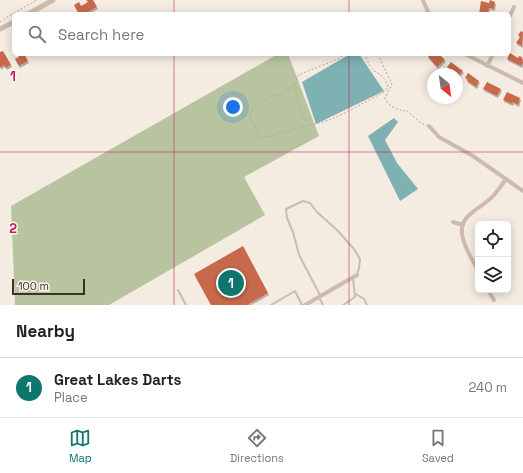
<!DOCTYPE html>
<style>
body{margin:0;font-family:"Space Grotesk",sans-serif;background:#f6f6f6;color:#222}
.controls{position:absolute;right:12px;bottom:12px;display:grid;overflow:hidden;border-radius:6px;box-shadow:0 2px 10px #0003}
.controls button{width:36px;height:36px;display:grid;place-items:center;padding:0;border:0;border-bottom:1px solid #e0e0e0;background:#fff;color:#222;font:20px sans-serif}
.compass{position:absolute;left:427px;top:68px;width:36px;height:36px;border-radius:50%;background:#fff;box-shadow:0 2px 10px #0003;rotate:151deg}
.scale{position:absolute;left:12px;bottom:10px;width:73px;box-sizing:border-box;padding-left:4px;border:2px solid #3b302b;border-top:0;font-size:11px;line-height:14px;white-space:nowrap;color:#3b302b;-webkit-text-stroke:3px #fbf5ee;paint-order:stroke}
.you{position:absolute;left:233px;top:107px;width:14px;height:14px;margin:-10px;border:3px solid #fff;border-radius:50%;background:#1a73e8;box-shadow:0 0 0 6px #1a73e833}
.badge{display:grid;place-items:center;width:26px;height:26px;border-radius:50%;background:#0f766e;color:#fff;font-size:13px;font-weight:700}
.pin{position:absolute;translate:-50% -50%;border:2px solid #fff;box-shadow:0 1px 4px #0006}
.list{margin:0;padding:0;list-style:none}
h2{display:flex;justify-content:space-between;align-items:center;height:52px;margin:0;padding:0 16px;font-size:17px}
h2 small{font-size:13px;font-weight:400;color:#767676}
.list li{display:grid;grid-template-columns:26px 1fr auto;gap:12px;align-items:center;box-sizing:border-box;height:60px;padding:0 16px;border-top:1px solid #e0e0e0}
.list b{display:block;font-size:15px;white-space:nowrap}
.list p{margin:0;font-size:13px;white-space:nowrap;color:#767676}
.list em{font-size:13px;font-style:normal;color:#767676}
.icon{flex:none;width:22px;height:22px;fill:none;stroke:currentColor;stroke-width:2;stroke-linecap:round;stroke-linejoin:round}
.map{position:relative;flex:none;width:523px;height:305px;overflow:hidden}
.search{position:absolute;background:#fff;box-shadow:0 2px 10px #0003;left:12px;right:12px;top:12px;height:44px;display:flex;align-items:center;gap:10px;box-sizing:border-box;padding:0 14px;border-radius:6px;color:#767676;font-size:15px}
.sheet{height:112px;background:#fff}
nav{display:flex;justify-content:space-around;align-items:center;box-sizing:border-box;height:56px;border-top:1px solid #e0e0e0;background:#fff;font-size:11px;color:#767676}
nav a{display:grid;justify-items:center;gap:2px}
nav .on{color:#0f766e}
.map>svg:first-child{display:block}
.green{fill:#b8c4a0}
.water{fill:#7fb0b2}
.building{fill:#c8694b;filter:url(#shadow)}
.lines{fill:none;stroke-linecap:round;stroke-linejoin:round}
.path{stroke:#b9a596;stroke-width:1;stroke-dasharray:2 2;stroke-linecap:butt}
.service{stroke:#cdbbac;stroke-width:2}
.minor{stroke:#cdbbac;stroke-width:4}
.tertiary{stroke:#cdbbac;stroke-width:5}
.grid{fill:none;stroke:#c2185b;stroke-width:1;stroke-opacity:0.55}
.grid-label{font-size:13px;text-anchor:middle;font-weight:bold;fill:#c2185b;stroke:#fbf5ee;stroke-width:3;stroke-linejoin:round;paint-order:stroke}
</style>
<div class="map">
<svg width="523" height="305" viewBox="0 0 523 305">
<defs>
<filter id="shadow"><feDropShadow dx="1" dy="2" stdDeviation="0" flood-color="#0004"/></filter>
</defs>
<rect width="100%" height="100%" fill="#f4ebe1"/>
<path class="green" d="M278,54H288L319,136L244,177L265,215L109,305H15L11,206Z"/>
<g class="water">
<path d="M350,54H359L384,91L316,124L302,82Z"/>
<path d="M394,118L398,122L385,140L397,163L418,189L400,201L368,136Z"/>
</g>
<g class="building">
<path d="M86,0H93L97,7L84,14H79L74,5L79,2L81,6L88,2Z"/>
<path d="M490,0L495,2L494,9L489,8L488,14H479L481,1L489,3Z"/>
<path d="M521,31L523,32L522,46L516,43L520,37L518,35Z"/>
<path d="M3,51L11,65L6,68L4,65L0,68V52Z"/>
<path d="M510,53L518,58L519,56L522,57L523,63L521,66L507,59Z"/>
<path d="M18,54H24L28,61L19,66L15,59L19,57Z"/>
<path d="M431,54H439L445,60L437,67L428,57Z"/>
<path d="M451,62L463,71L458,76L447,67Z"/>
<path d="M468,73L479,81L476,87L467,81L468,79L465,78Z"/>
<path d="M487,82L501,89L497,96L483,89Z"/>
<path d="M507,92L520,98L518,105L513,102L512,104L503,100Z"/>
<path d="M243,246L268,293L247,305H211L194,274Z"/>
</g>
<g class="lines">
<g class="path">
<path d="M0,22L7,17L37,0"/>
<path d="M346,54L338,59L298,75L295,85L281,94L271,96L252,110L249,114L259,137L271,136L329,120L345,113L384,92L388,87C382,70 377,76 370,66C368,63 367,58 364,54"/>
<path d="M379,54V57L392,84L385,98C388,106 396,109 404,111L406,110L421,123L426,125"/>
<path d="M295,85C296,96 302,119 310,125"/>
</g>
<g class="service">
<path d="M178,290L186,305"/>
<path d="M356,294L364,299L367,305"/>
<path d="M320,295L299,255L293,232L287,218L286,209L303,201L310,203L317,212L337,230L354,249L360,259L359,268L357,275"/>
<path d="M319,297L323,305"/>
<path d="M271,305L295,291L302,305"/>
<path d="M343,305L355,297L353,278"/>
</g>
<g class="minor">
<path d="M423,0L429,14"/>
<path d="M509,18L514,7"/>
<path d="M465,54L523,83"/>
<path d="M487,66L493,54"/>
<path d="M429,126L439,137L473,156L523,191"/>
<path d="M453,222L463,225"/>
<path d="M478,270C473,261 467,252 464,242C455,217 475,212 490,199C496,194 501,186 506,179"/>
<path d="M488,290L494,300"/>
<path d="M305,305L357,275"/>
</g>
<g class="tertiary">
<path d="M28,14L53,0"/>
<path d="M0,29L14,22"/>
</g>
</g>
<path class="grid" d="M174,0V14M349,0V14M174,54V305M349,54V305M0,152H523"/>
<g class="grid-label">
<text x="13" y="81">1</text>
<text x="13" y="233">2</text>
</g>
</svg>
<div class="controls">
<button><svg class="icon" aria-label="locate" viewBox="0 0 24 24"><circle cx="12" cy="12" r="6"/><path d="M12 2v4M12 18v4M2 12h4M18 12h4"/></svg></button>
<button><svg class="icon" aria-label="layers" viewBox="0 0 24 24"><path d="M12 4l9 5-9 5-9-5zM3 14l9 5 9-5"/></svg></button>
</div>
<svg class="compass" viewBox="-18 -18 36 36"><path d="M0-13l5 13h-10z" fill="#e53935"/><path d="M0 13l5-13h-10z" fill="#767676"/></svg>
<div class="scale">100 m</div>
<div class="you"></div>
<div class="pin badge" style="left:231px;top:283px">1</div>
<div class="search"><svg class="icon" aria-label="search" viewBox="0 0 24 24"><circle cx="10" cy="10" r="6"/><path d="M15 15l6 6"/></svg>Search here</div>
</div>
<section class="sheet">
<h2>Nearby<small></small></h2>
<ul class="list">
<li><span class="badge">1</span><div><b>Great Lakes Darts</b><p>Place</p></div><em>240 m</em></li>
</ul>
</section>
<nav>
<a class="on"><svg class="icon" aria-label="map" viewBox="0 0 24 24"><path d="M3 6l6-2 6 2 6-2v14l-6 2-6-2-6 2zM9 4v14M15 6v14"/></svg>Map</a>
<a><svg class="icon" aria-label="directions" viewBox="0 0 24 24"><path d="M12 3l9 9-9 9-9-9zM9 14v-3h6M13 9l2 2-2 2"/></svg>Directions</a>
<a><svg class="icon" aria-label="saved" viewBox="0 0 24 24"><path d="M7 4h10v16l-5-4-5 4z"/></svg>Saved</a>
</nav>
